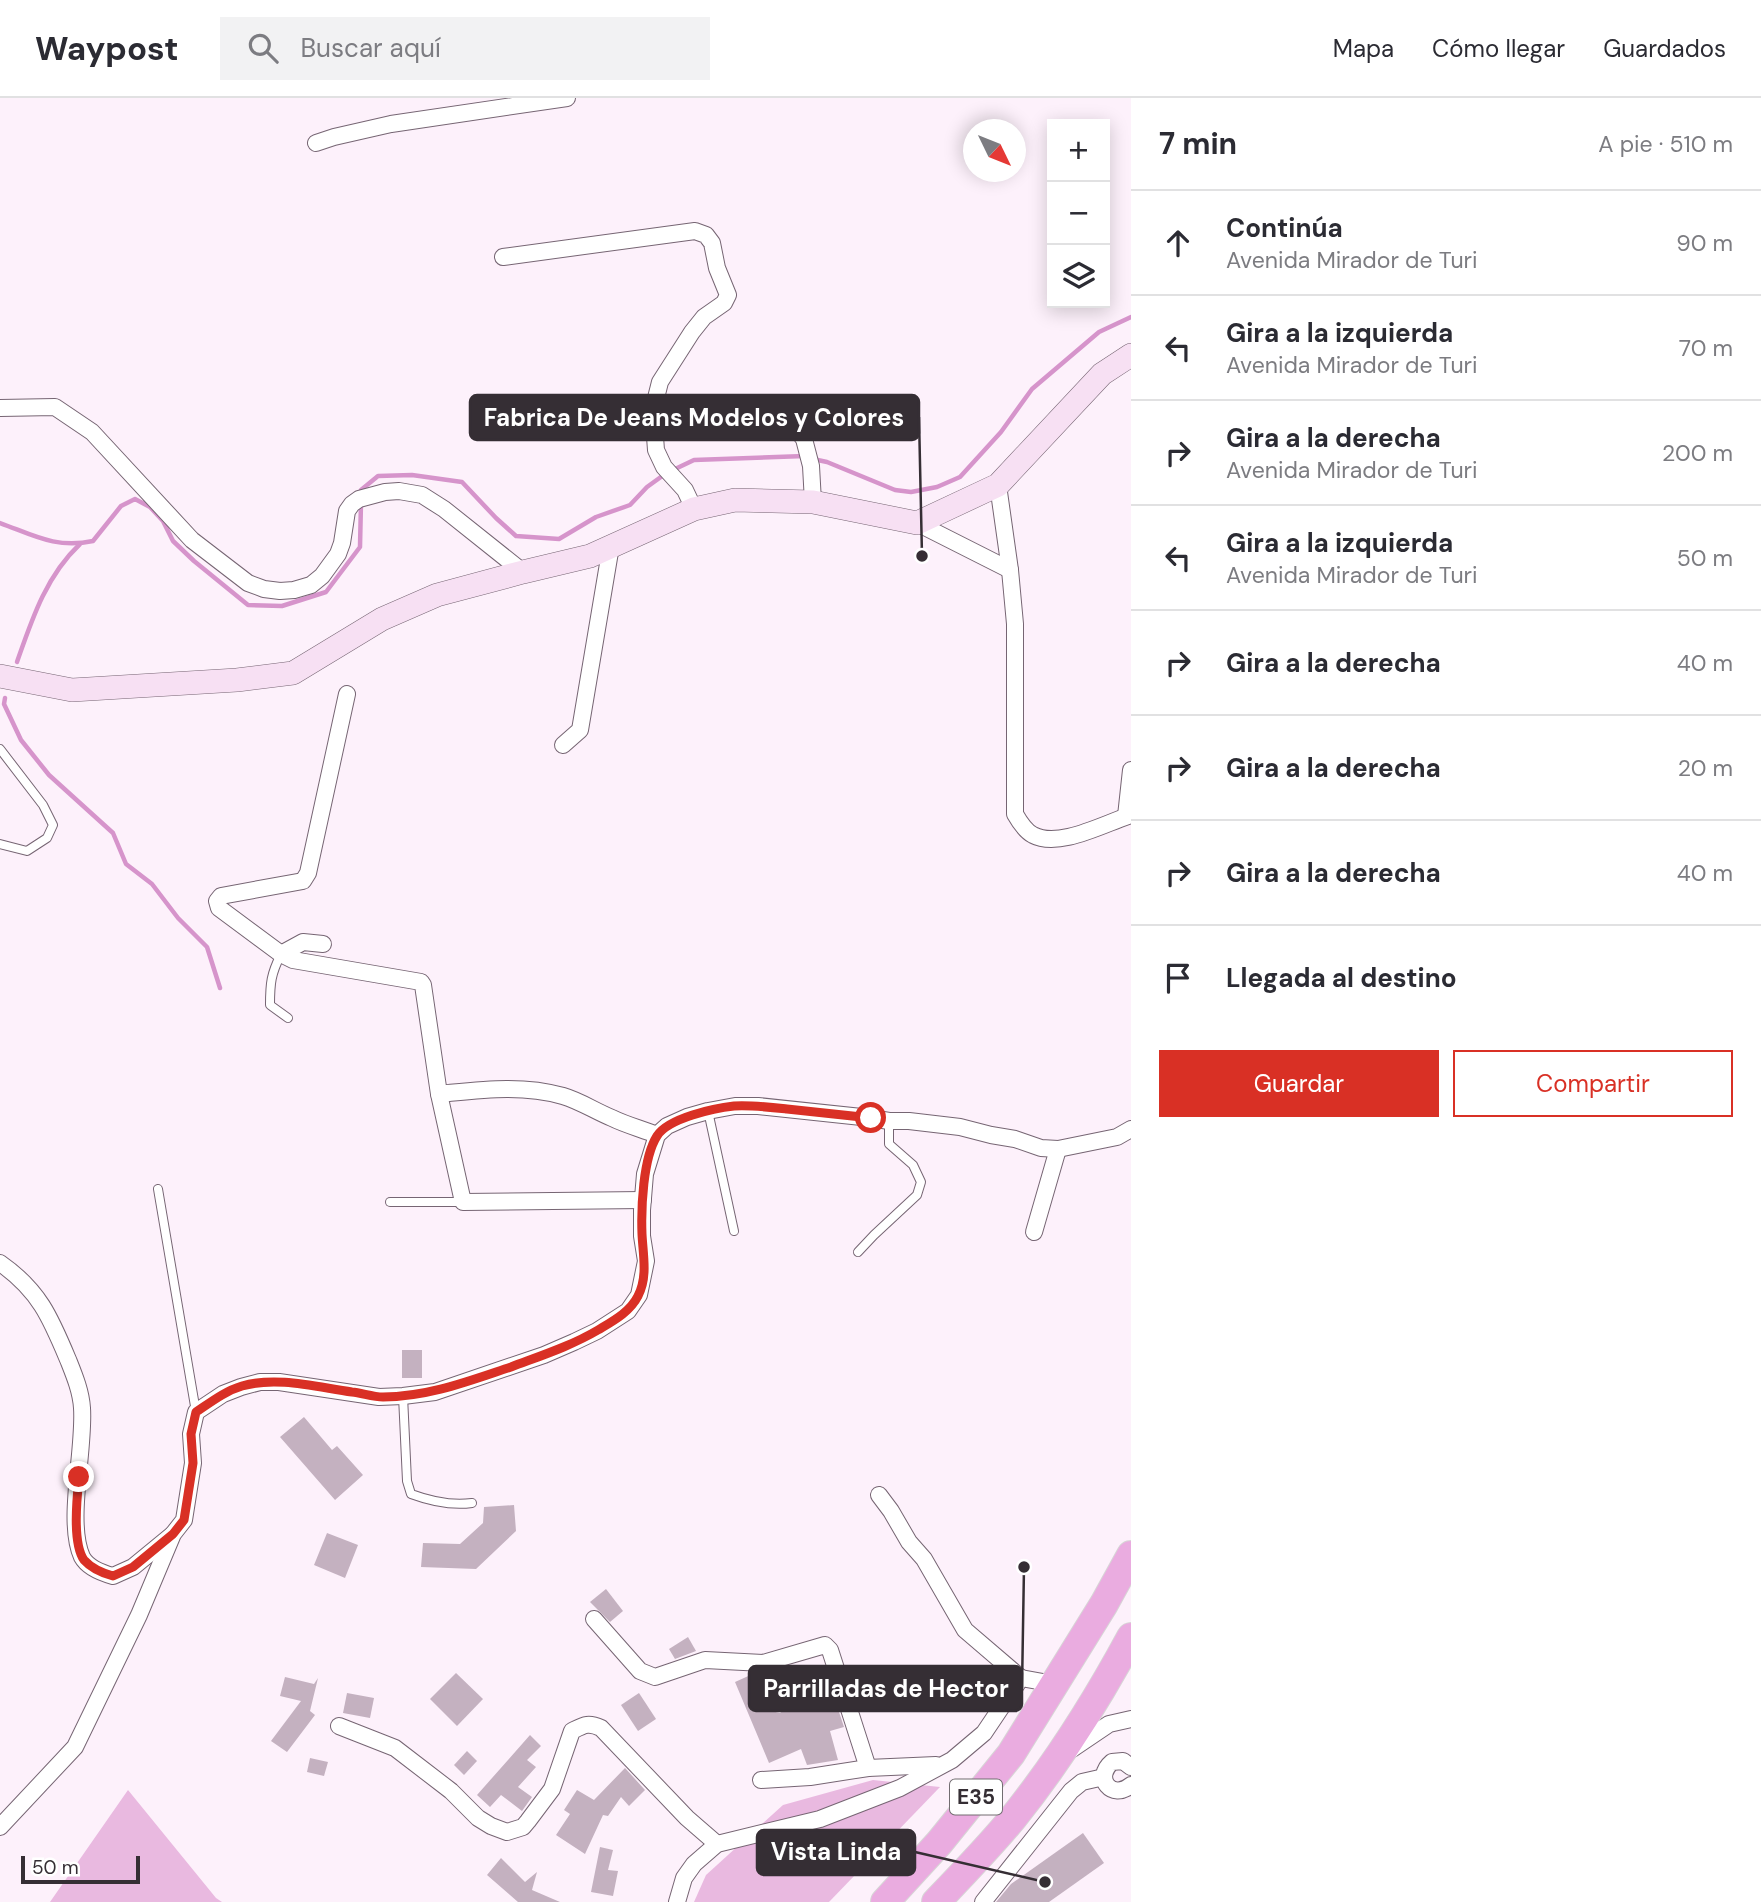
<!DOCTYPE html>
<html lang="es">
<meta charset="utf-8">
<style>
body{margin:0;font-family:"DM Sans",sans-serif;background:#f2f2f3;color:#2b2b33}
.controls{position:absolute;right:21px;top:21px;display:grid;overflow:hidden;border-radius:0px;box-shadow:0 4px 18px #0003}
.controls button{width:63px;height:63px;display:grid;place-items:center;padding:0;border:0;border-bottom:2px solid #e1e1e2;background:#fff;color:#2b2b33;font:35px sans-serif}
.compass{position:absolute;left:963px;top:21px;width:63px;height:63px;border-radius:50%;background:#fff;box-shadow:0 4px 18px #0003;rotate:133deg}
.scale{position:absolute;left:21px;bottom:18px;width:119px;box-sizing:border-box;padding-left:7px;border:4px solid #352e34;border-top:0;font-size:19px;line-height:24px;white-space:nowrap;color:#352e34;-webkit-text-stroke:5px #fff;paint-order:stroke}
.stop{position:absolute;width:21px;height:21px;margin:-16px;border:5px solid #d93025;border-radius:50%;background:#fff}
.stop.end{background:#d93025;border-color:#fff;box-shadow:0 2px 7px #0008}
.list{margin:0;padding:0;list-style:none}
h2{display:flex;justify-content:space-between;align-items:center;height:91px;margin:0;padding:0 28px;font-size:30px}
h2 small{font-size:23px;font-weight:400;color:#7c7c81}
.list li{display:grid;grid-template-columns:46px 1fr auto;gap:21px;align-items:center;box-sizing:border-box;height:105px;padding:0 28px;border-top:2px solid #e1e1e2}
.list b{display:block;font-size:26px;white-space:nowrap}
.list p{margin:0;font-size:23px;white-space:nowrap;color:#7c7c81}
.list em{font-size:23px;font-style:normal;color:#7c7c81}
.actions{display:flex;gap:14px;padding:21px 28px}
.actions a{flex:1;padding:16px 0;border:2px solid #d93025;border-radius:0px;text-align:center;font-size:24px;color:#d93025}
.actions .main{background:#d93025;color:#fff}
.icon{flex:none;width:38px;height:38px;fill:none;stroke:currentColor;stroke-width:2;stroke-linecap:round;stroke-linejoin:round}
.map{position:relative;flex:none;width:1131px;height:1804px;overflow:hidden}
header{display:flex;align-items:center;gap:42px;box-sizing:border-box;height:98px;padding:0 35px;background:#fff;border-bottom:2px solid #e1e1e2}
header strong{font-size:33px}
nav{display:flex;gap:38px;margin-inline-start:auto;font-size:24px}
.search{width:490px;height:63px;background:#f2f2f3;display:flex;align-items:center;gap:18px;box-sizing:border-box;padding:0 24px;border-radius:0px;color:#7c7c81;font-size:26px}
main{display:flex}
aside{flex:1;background:#fff}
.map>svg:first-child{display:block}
.green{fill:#e9b9e0}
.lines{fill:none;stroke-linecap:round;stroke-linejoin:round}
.stream{stroke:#d694cb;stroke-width:4.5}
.building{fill:#c4b1c0}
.service-casing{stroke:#766573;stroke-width:10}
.minor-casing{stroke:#766573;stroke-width:18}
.secondary-casing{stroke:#766573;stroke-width:24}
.trunk-casing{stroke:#d7d5d6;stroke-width:30}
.service{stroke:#fff;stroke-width:8}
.minor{stroke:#fff;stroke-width:16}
.secondary{stroke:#f7e0f3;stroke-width:23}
.trunk{stroke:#eaace0;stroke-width:28}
.route{stroke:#d93025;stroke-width:9}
.labels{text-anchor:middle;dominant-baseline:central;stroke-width:5;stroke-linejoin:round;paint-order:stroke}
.shield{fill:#fff;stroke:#726d71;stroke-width:2}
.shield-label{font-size:21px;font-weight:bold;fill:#352e34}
.leader{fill:none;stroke:#352e34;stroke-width:2.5}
.callout-dot{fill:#352e34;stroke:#fff;stroke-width:2.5}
.callout{fill:#352e34;stroke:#352e34;stroke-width:2.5}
.callout-label{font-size:24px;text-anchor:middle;font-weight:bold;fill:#fff}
</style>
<header>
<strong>Waypost</strong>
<div class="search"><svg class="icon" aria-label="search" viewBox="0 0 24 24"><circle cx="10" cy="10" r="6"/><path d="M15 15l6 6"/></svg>Buscar aquí</div>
<nav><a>Mapa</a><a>Cómo llegar</a><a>Guardados</a></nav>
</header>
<main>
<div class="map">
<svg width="1131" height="1804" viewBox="0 0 1131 1804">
<rect width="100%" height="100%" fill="#fdf1fb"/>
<g class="green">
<path d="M873,1682L940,1689L829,1804H694L706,1777L783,1707Z"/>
<path d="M128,1692L216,1800L222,1804H50Z"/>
</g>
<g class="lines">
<g class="stream">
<path d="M813,361L827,364L895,392L911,394L937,389L960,379L1001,334L1032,291L1099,234L1131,219"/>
<path d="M673,372L694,362L805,358"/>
<path d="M361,396V392L378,378L412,377L462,384L496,420L516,438L559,441L596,419L630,407L647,389L665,376"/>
<path d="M0,425C33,437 56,451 93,443L121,408L135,401L150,409L163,423L173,443L194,463L248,507L282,508L326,494L360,449L361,404"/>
<path d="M17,564C32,521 46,478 80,446"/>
<path d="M5,600L4,606L21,642L49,677L113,735L126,766L152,786L178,820L207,849L220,890"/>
</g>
</g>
<g class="building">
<rect x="402" y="1252" width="20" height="28"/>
<path d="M304,1319L332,1352L337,1348L363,1377L335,1402L280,1339Z"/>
<path d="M514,1407L516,1433L476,1471L421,1469L423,1445L460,1446L483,1425L484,1409Z"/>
<path d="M327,1435L358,1447L345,1480L314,1467Z"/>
<path d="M606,1491L623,1513L610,1524L590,1504Z"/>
<path d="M688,1539L696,1553L675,1561L669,1551Z"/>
<path d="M780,1574L786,1589L810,1580L823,1613L837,1608L844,1629L830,1633L838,1662L807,1667L801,1651L769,1665L735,1584L755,1575L767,1609L771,1613L780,1615L784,1612L787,1606L777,1575Z"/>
<path d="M456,1575L483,1601L457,1628L430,1601Z"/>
<path d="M285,1579L314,1586L318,1580L310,1613L315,1617L287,1654L271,1643L301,1603L280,1598Z"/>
<path d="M347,1595L374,1600L370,1620L343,1615Z"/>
<path d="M639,1595L656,1621L638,1633L621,1607Z"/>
<path d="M530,1637L541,1648L527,1662L536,1669L518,1689L532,1699L522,1713L501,1697L490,1709L477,1697Z"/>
<path d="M467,1653L477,1663L464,1677L454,1667Z"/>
<path d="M310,1660L328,1664L324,1678L307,1674Z"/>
<path d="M625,1670L645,1692L629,1708L621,1699L608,1718L603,1717L585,1756L556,1737L570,1716L564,1712L577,1692L594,1702Z"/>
<path d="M1083,1735L1104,1765L1049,1804H996L1011,1786Z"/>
<path d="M600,1749L613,1752L608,1772L618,1773L613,1798L591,1794Z"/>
<path d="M501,1760L525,1784L537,1774L532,1792L560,1804H518L487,1777Z"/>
</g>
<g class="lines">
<g class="service-casing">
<g id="service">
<path d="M0,651L43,707L53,727L47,740L27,753L0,746"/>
<path d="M281,856C271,876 270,885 270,907L288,920"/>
<path d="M708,1013L734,1133"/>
<path d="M158,1091L196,1314"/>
<path d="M390,1104H463"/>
<path d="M858,1154L874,1137L917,1097L921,1084L913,1067L889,1046V1023"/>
<path d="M403,1298L407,1383L411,1396C430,1403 451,1408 472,1405"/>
</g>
</g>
<g class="minor-casing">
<g id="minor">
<path d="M316,45L334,39L391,26L567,0"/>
<path d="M503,159L695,133L706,137L712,145L717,170L728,197L724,205L704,219L692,234L660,284L653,312L656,352L664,369L685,392L694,411"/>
<path d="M0,310L55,309L92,334L192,442L248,485L264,491L280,493L294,492L311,487L322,478L338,456L342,445L347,413L352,406L359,401L385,394L399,393L422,397L444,411L523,474"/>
<path d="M790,323L804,341L811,368L813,404"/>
<path d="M998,387L1010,472L1015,526V716C1019,723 1025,733 1033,737C1059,751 1105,725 1131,717"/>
<path d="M917,425L1010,472"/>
<path d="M347,596L308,775L303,783L221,798L217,803L219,810L281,856L293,862L421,884L423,887L439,996L463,1104L643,1102"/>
<path d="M563,647L580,632L611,448"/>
<path d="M1126,718L1131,672"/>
<path d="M281,856L303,844L323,846"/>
<path d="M439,996C480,992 522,986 563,998C580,1003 595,1013 612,1020C626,1027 642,1031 657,1037"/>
<path d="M1034,1134L1058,1051"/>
<path d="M0,1165C40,1193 51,1221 69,1264C75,1279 81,1294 82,1310C85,1351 66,1424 82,1459C88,1470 102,1475 113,1478L133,1469L172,1437"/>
<path d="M879,1397L891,1413L909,1444L924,1461L965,1532L1021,1580"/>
<path d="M594,1521L640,1573L655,1579L705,1562L763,1565L825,1547L830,1552L868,1670"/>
<path d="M763,1565L777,1605"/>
<path d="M339,1628L395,1650L451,1693L478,1720L491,1728L507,1734L523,1729L528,1723L552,1691L572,1633C584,1627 588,1624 601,1630L687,1720L717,1746"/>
<path d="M1072,1651L1109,1626L1131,1621"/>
<path d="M1131,1669L1123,1663L1112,1664C1093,1680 1112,1703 1131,1687"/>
<path d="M761,1682L810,1679L868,1670L936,1667"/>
<path d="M0,1729L75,1649L139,1517L173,1436L184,1422L193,1365L191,1336L196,1314L223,1296L241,1289L260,1284H279L379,1299L403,1298L435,1294L544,1257L574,1244L597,1233L628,1213L639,1197L646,1163L642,1138V1112L645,1076L657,1037L667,1028L687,1019L708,1013L735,1008H758L871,1020L889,1023H909L960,1029L991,1037L1015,1041L1041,1050L1058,1051L1117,1039L1131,1031"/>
<path d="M677,1804L684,1780L694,1766L717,1746L820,1721L900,1690L952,1662L984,1635L1021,1580L1054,1586"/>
<path d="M983,1804L1071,1693L1082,1684L1104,1679"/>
</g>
</g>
<g class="secondary-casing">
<path id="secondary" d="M0,578L72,592L237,582L293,575L382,521L437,497L523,474L590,458L694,411L735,402L813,404L917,425L998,387L1102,276L1131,257"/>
</g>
<g class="trunk-casing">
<g id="trunk">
<path d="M885,1804L939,1745L1011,1656L1104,1506L1131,1457"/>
<path d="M936,1804C962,1777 989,1749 1013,1720C1058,1664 1097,1602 1131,1539"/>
</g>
</g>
<use href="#service" class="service"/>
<use href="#minor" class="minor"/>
<use href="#secondary" class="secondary"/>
<use href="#trunk" class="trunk"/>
</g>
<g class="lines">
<path class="route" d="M79,1379C77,1399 72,1445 84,1462C92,1471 102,1475 113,1478L133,1469L173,1436L184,1422L193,1365L191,1336L196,1314C211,1304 225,1293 242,1288C277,1278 316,1289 352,1294C362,1295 373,1299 383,1299C428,1299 469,1283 511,1269C540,1258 571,1248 598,1232C613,1223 630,1214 638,1198C648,1179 643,1157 642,1136C641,1110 643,1060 657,1038C668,1020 715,1010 734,1008C752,1007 769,1009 787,1011C815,1014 843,1017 871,1020"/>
</g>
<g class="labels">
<rect class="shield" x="950" y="1681.5" width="52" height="35" rx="5"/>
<g class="shield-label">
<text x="976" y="1699">E35</text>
</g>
</g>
<path class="leader" d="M922 458L919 319M1024 1469L1022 1590M1045 1784L915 1754"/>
<g class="callout-dot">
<circle cx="922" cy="458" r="7"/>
<circle cx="1024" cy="1469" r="7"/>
<circle cx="1045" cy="1784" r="7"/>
</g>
<g class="callout">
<rect x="470" y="297" width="449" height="45" rx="7"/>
<rect x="749" y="1568" width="273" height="45" rx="7"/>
<rect x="757" y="1732" width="158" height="45" rx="7"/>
</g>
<g class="callout-label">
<text x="694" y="328">Fabrica De Jeans Modelos y Colores</text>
<text x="886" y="1599">Parrilladas de Hector</text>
<text x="836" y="1762">Vista Linda</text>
</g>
</svg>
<div class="controls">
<button>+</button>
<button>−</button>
<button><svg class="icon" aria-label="layers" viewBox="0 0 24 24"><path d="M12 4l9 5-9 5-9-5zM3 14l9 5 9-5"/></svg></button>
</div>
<svg class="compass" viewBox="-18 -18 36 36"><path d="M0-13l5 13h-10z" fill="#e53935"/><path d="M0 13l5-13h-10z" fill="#7c7c81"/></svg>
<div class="scale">50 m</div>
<div class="stop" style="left:871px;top:1020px"></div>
<div class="stop end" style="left:79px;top:1379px"></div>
</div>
<aside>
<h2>7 min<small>A pie · 510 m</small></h2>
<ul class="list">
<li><svg class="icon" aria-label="ahead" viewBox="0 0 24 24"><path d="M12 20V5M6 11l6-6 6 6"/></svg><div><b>Continúa</b><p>Avenida Mirador de Turi</p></div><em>90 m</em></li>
<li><svg class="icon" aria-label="left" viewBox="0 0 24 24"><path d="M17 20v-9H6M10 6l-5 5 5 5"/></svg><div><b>Gira a la izquierda</b><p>Avenida Mirador de Turi</p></div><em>70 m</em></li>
<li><svg class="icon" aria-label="right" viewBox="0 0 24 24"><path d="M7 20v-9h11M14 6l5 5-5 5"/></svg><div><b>Gira a la derecha</b><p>Avenida Mirador de Turi</p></div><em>200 m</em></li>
<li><svg class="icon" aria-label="left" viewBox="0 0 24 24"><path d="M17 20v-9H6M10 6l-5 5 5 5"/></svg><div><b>Gira a la izquierda</b><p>Avenida Mirador de Turi</p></div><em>50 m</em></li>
<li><svg class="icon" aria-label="right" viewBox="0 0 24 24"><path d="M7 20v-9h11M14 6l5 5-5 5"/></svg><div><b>Gira a la derecha</b></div><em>40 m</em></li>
<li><svg class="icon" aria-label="right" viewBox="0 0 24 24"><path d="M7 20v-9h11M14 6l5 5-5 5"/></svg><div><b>Gira a la derecha</b></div><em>20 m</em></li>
<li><svg class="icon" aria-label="right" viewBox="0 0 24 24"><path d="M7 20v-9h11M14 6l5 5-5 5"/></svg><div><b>Gira a la derecha</b></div><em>40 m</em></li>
<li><svg class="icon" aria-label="arrive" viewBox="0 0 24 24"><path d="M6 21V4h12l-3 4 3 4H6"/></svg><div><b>Llegada al destino</b></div></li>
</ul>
<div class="actions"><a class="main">Guardar</a><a>Compartir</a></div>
</aside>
</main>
